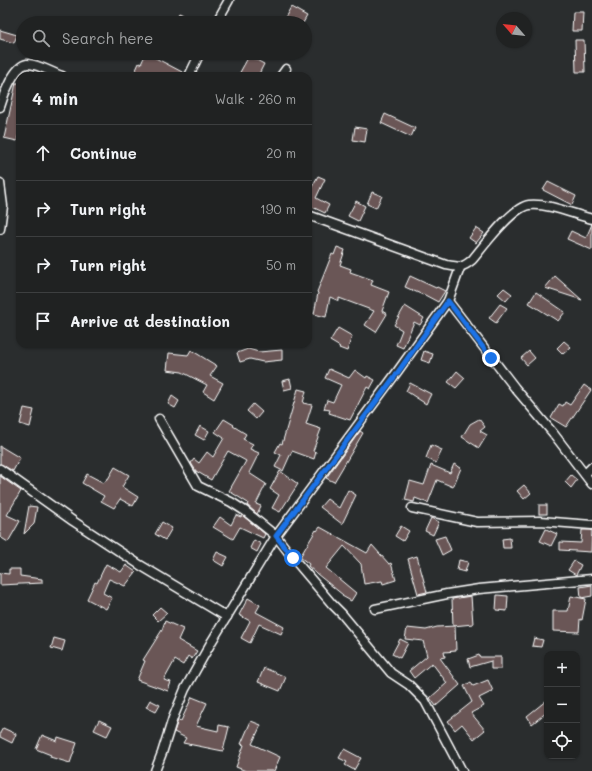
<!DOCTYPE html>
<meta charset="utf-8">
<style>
body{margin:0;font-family:Mali,sans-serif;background:#282a2a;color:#f1f3f6}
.controls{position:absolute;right:12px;bottom:12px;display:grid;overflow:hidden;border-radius:8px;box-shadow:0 1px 3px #0004}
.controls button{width:36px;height:36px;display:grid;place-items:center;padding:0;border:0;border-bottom:1px solid #3d3f40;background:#202222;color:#f1f3f6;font:20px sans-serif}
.compass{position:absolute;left:496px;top:12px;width:36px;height:36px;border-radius:50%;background:#202222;box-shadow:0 1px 3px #0004;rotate:298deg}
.stop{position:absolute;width:12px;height:12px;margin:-9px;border:3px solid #1a73e8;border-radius:50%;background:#fff}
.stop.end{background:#1a73e8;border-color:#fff;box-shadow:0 1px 4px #0008}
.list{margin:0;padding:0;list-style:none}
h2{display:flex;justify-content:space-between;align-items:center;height:52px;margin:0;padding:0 16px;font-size:17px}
h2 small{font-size:13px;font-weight:400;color:#a2a4a5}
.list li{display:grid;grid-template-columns:26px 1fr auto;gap:12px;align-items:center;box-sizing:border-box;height:56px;padding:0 16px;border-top:1px solid #3d3f40}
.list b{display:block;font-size:15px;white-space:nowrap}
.list em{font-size:13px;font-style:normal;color:#a2a4a5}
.icon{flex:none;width:22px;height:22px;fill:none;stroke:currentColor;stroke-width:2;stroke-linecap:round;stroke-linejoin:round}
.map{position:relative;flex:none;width:592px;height:771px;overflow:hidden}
.search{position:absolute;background:#202222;box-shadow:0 1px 3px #0004;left:16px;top:16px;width:296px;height:44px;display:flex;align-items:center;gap:10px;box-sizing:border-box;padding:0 14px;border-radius:22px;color:#a2a4a5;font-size:15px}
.panel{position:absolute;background:#202222;box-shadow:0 1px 3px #0004;left:16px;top:72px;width:296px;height:276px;border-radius:12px}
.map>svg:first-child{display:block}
.building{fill:#6a5756;stroke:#fff}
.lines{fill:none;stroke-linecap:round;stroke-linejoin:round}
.minor-casing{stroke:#fff;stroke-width:11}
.minor{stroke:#2a2d2e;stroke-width:8}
.route{stroke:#1a73e8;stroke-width:5}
</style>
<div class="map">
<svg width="592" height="771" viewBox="0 0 592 771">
<rect width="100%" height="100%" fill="#2a2d2e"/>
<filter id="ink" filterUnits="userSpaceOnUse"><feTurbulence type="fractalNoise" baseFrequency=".025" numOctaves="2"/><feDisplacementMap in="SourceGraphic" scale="8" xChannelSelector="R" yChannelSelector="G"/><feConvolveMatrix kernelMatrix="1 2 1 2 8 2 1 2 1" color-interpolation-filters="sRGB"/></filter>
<g filter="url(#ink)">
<g class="building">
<path d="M291,7L307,16L303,23H282Z"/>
<path d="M573,12H583L582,31H572Z"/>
<path d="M179,13L188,17L186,23H180L175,21Z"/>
<path d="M0,30L17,35L14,43L0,39Z"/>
<path d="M575,40H584L585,72H576Z"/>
<path d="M146,53L184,73V76H143L135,72L139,63L141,64Z"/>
<path d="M249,56L264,64L258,76H238Z"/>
<path d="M16,83H20V129L17,141L4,138Z"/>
<path d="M385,114L415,128L411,137L381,123Z"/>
<path d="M355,127L367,129L365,142L353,140Z"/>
<path d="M318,176L325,179L316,198L329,205L325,213L308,205V194Z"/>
<path d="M548,182L576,196L572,205L543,190Z"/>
<path d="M372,192L382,196L376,208L367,204Z"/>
<path d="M356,201L365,206L358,221L348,216Z"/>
<path d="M592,224V250L567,239L571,231L586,238Z"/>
<path d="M476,228L484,233L476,243L469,238Z"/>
<path d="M337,247L345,250L340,265L351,269L350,272L373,280L371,285L389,292L382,311L387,314L376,332L365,325L374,311L339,298V301L330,297L326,317L314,314L318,293L317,292L332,254L334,255Z"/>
<path d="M410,276L436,288L437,287L445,291L438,302L423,294V295L405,287Z"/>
<path d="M555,276L582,300L545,288Z"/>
<path d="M504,288L512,294L506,301L498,294Z"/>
<path d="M536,292L565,312L558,321L529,303Z"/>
<path d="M500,304L507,308L496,323L489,318Z"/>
<path d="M405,306L424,318L420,325L414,322L403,348L396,345L402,330L394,325Z"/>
<path d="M338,328L352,336L347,351L339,348L340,347L330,341Z"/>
<path d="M564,341L571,347L563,354L557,348Z"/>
<path d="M248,349L259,352L282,350V360L263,362L250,359L240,362L237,353Z"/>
<path d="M191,350L217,366L210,376L223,383L214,399L203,392L207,385L182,372L167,370L169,353L188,355Z"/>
<path d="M424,351L433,354L430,363L421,360Z"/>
<path d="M529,351L535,358L527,365L521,358Z"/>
<path d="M329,369L349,378L355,370L366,378L367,376L375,380L370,389L367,387L350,420L329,413L330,410L324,409L327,400L333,402L341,385L325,378Z"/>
<path d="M457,371L465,378L456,388L448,382Z"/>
<path d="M290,379L292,388L284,390L282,381Z"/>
<path d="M410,383L431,394L426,404L406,391Z"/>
<path d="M584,385L591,390L566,427L551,418L559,404L563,406L565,402L570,405Z"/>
<path d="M298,389L306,391L303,403L312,405L306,424L321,429L313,451L316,452L314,459L292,451L283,471L275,467L281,455L275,452L280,443L282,444Z"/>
<path d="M172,396L179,401L175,408L168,404Z"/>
<path d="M253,404L262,412L256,419L247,411Z"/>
<path d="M24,408L34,410L30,427L20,424Z"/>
<path d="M224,419L234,425L233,426L246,434L243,439L253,444L250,449L259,453L249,473L266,484L256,504L261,506L257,514L247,505L248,503L229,491L246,461L228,451L211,480L196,471L191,463L194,459L199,463L207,452L213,457L224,438L215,432Z"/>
<path d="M479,419L485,427L480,431L487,435L479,448L462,437L470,424Z"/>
<path d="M200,426L209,431L204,440L195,435Z"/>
<path d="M360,431L363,433L334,482L326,478Z"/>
<path d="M431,445L442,450L436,463L426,458Z"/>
<path d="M0,446L20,458L13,471L0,464Z"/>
<path d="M454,464L461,468L453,487L437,480L428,503L415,498L414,502L405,500L410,481L424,485L431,465L450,473Z"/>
<path d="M115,467L129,475L122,487L138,497L133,506L120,499L114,508L101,501L104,496L82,483L87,474L104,483L107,479H108Z"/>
<path d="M280,471L298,484L280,512L272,508L279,495L270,489Z"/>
<path d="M571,475L577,480L571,488L565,482Z"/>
<path d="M0,476L21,491L7,515L20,521L8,542L0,537Z"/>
<path d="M524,485L531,493L524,499L517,491Z"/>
<path d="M348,490L356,495L342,524L320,507L327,499L339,508Z"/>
<rect x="539" y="505" width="8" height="9"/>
<path d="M29,506L37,507L34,524L24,534Z"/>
<path d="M236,515L241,517L242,515L265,534L263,538L240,527L233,539L213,527L220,517L231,525Z"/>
<path d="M431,518L439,522L433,535L425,531Z"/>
<path d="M162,522L172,528L165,540L155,534Z"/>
<path d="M401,526L409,531L403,541L395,536Z"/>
<path d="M320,527L367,553L372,545L389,564L391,563L396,580L383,584L382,581L364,584L361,564L344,546L326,568L356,593L351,601L342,596L343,595L317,574L308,566L309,564L300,557L316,530L317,531Z"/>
<path d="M546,529L557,534L551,546L540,541Z"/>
<path d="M582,530H592L591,552L560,550V542L581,543Z"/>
<path d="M445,536L451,550L442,555L435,539Z"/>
<path d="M510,538L511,548H503L502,539Z"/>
<path d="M254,540L261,544L257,552L250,548Z"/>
<path d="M217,552L228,557L223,566L213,560Z"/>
<path d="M417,556L427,592L418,594L408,559Z"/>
<path d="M459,560L468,562L465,572L457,570Z"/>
<path d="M574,561L581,565L576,575L568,570Z"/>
<path d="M106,564L121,572L126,565L136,572L125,586L109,579L103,593L112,598L106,609L87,599L95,582L97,583Z"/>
<path d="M9,569H20V576L42,579V583L0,585V573L9,574Z"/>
<path d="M592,585V596L581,598L580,587Z"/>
<path d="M497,595L508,596L507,611L496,610Z"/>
<path d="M471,596L473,624L453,626L452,599Z"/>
<path d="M571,596L586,599L582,620L580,619L579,632L553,631V611H568Z"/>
<path d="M248,598L260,605L256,612L284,627L281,634L259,624L250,643L241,638L250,621L239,615Z"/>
<path d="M160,607L167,613L158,621L152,615Z"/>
<path d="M165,621L183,629L178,640L197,651L192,659L188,656L183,665L175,660L164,680L171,682L168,691L137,680L145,661L143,660L162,630Z"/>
<path d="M455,626L456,651L444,652L445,657L440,658L460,685L436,706L430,698L447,683L432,663L414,678L409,671L427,656L423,641L405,639L407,628L426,630L437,627Z"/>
<path d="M54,638L65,641L62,651L51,648Z"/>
<path d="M534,638L543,640L541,647L532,646Z"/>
<path d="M400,639L408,643L400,658L392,654Z"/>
<path d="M479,655L480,657H501V669H491V661L470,667L468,659Z"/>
<path d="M264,668L286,677L280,691L258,682Z"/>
<path d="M488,680L493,691L479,698L484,706L471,713L485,730L474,739L462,724L455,730L448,721L472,702L464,686L471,682L473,686Z"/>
<path d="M192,697L207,703L196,726L218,731L219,725L229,727L223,751L183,743L186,738L174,732L178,720L181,721Z"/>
<path d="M150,700L160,705L156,712L146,707Z"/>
<path d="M547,700V712L532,724L527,716Z"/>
<path d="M99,720L112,726L107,736L94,730Z"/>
<path d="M251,721L261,725L252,744L280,757L274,771H246L236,767L244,745L241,744Z"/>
<path d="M3,728L16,734L12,743L0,737V733Z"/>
<path d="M42,735L57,741L58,737L77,743L70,763L50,757L51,755L36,749Z"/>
<path d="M344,749L361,758L354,770L345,765L347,762L339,758Z"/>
</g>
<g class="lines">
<g class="minor-casing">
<g id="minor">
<path d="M216,23L229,0"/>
<path d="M189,76L200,53"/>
<path d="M281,76L286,69"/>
<path d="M0,107C3,96 14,66 27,64C36,63 53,73 62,76"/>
<path d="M0,183L3,206L0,229"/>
<path d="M308,215L446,265C459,267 461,269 472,260C483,247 512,207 529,205C548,203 573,214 592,219"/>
<path d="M448,301L515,388L553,433L592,484"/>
<path d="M159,419L198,486L231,502L245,511L276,536L293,558L332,604L342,614L391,673L409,685L425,701L462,771"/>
<path d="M0,469L73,521L140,565L227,617"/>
<path d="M585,474L592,467"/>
<path d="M412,508L477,522L540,521L592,525"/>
<path d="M375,609L447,594L479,589L592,579"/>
<path d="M155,771L162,753L173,718L185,689L212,641L276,536L397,372L448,301L460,268"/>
</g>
</g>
<use href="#minor" class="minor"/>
</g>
</g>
<g class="lines" filter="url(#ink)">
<path class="route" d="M293,558L276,536L398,372L448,301L491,358"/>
</g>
</svg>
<div class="controls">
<button>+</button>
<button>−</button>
<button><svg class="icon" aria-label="locate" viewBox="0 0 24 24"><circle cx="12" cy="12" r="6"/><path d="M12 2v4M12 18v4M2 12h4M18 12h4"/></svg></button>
</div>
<svg class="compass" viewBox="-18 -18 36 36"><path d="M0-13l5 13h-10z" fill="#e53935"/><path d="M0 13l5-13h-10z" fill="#a2a4a5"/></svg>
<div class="stop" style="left:293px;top:558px"></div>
<div class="stop end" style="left:491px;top:358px"></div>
<div class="search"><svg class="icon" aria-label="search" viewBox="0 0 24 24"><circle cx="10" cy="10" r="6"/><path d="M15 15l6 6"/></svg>Search here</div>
<section class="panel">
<h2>4 min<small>Walk · 260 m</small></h2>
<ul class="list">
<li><svg class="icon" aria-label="ahead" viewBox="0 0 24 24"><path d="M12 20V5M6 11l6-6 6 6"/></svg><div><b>Continue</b></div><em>20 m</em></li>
<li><svg class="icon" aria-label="right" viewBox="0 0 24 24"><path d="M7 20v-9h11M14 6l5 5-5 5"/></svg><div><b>Turn right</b></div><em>190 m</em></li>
<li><svg class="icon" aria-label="right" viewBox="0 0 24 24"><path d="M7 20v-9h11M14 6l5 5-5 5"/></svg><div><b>Turn right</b></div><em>50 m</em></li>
<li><svg class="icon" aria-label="arrive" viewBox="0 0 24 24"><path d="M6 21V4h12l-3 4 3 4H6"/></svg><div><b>Arrive at destination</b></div></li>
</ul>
</section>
</div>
